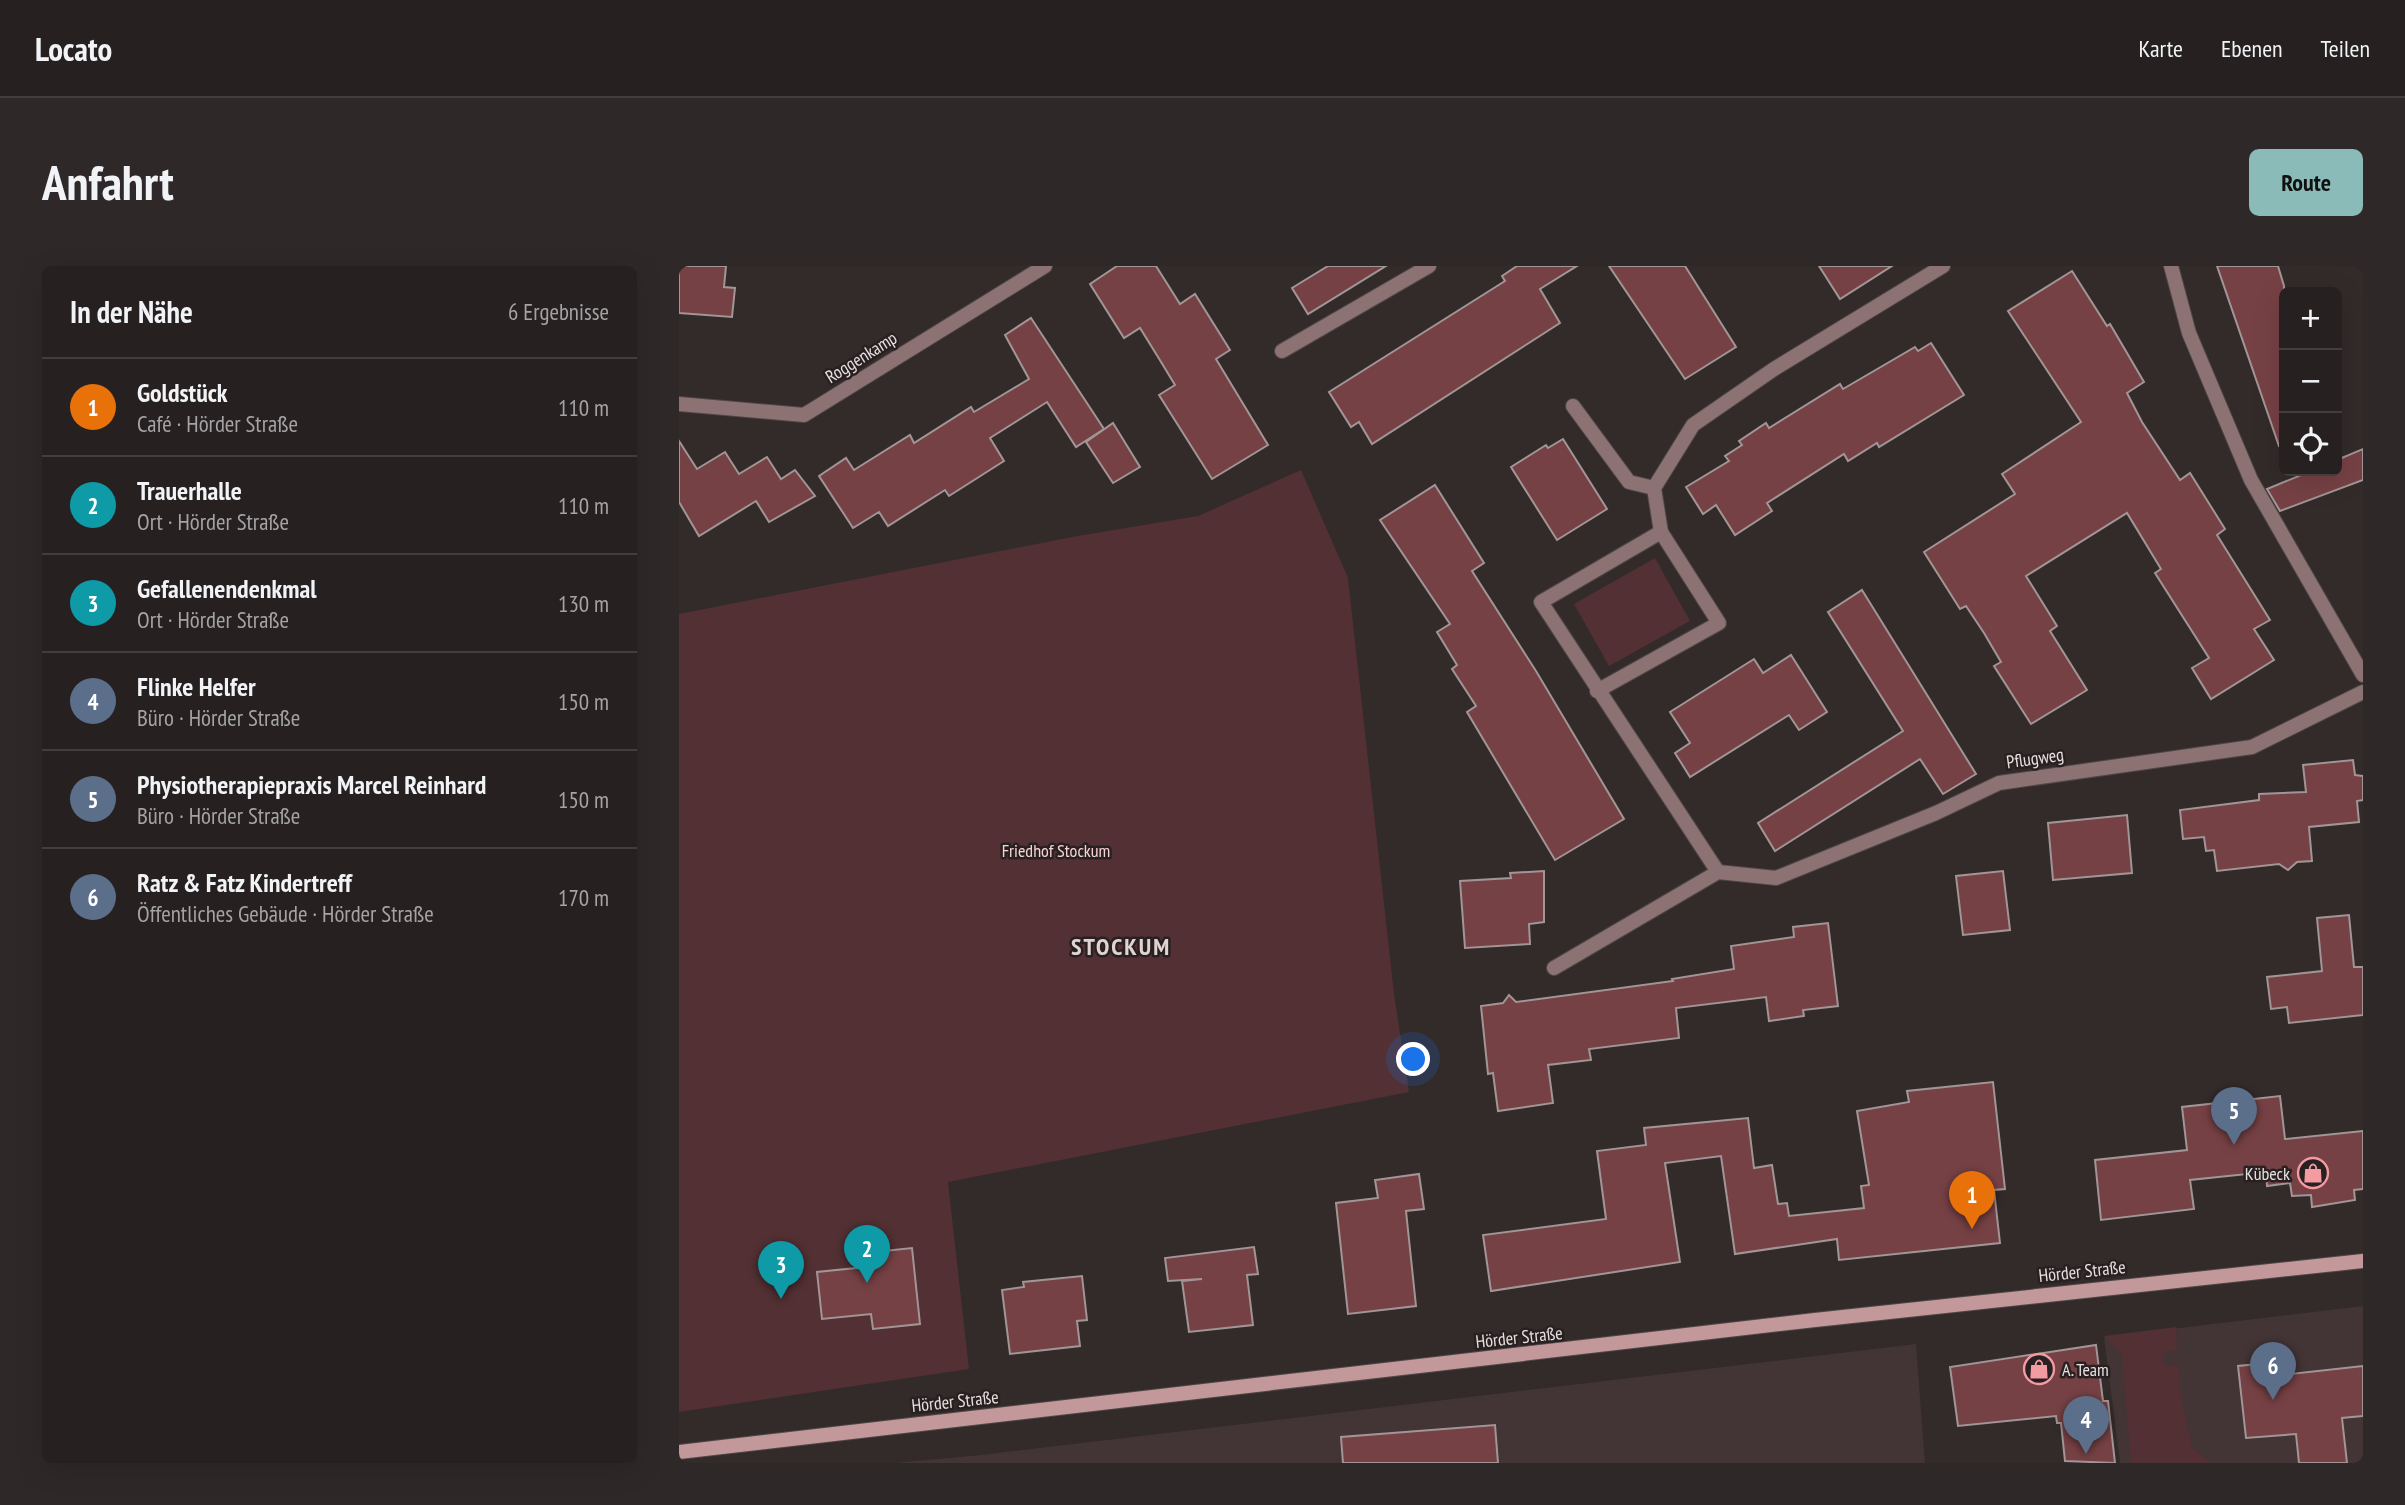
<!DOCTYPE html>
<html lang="de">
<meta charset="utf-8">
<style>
body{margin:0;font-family:"PT Sans Narrow",sans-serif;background:#2e2829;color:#f1f3f6}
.controls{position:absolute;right:21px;top:21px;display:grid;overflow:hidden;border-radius:10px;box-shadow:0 7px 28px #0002}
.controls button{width:63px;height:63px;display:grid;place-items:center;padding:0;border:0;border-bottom:2px solid #423e3e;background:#262020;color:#f1f3f6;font:35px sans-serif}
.you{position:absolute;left:735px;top:794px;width:24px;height:24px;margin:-18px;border:5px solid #fff;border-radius:50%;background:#1a73e8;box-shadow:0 0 0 10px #1a73e833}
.badge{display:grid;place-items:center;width:46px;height:46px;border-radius:50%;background:#8bbbb9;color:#fff;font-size:23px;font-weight:700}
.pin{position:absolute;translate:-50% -58px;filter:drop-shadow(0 2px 4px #0008)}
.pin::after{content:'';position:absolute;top:37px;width:24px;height:21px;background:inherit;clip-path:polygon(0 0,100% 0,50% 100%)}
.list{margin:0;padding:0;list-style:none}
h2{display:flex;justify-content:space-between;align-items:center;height:91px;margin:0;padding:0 28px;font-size:30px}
h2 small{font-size:23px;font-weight:400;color:#a4a3a5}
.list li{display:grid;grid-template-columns:46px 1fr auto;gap:21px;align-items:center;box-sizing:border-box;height:98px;padding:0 28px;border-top:2px solid #423e3e}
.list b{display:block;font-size:26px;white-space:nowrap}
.list p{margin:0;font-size:23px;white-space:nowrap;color:#a4a3a5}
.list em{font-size:23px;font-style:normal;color:#a4a3a5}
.icon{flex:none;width:38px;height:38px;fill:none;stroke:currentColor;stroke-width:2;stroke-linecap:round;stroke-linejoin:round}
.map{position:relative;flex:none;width:1684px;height:1197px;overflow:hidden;border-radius:10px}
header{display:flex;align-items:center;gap:42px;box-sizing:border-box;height:98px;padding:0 35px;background:#262020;border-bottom:2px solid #423e3e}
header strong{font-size:33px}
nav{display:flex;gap:38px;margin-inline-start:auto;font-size:24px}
.intro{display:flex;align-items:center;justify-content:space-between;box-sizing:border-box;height:168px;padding:0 42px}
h1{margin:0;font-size:49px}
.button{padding:18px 32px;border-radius:10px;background:#8bbbb9;color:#111;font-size:24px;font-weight:700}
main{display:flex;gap:42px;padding:0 42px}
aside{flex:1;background:#262020;border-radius:10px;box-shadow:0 7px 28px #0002}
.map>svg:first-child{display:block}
.built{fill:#433435}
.green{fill:#523033}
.building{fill:#764145;stroke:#a19596;stroke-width:2}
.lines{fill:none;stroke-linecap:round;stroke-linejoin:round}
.minor-casing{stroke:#504747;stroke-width:16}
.secondary-casing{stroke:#504747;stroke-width:16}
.minor{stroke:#8c7273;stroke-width:14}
.secondary{stroke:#c2989a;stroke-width:14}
.labels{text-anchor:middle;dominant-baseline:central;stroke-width:5;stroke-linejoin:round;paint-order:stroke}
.street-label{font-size:18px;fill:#e7e1e1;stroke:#292021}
.park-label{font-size:18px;fill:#f8d3d5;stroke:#292021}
.poi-label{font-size:18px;fill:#e7e1e1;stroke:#292021;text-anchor:end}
.district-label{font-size:24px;font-weight:bold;letter-spacing:2px;fill:#e0d3d4;stroke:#292021}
</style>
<header>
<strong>Locato</strong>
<nav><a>Karte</a><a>Ebenen</a><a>Teilen</a></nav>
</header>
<div class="intro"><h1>Anfahrt</h1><a class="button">Route</a></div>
<main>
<aside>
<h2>In der Nähe<small>6 Ergebnisse</small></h2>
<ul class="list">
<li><span class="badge" style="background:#e8710a">1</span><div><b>Goldstück</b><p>Café · Hörder Straße</p></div><em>110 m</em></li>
<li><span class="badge" style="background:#0f9aa8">2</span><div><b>Trauerhalle</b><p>Ort · Hörder Straße</p></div><em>110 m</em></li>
<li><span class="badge" style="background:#0f9aa8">3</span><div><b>Gefallenendenkmal</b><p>Ort · Hörder Straße</p></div><em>130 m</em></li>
<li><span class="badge" style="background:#5c6f8a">4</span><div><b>Flinke Helfer</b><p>Büro · Hörder Straße</p></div><em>150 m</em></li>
<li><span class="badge" style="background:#5c6f8a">5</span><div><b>Physiotherapiepraxis Marcel Reinhard</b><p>Büro · Hörder Straße</p></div><em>150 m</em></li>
<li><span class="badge" style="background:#5c6f8a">6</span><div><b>Ratz &amp; Fatz Kindertreff</b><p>Öffentliches Gebäude · Hörder Straße</p></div><em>170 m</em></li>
</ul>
</aside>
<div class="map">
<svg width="1684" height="1197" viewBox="0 0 1684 1197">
<rect width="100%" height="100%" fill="#332a2a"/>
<g class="built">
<path d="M1684,1040V1197H1441L1425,1071Z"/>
<path d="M1237,1078L1246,1197H215L302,1189Z"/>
</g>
<g class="green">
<path d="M622,204L669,312L715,728L730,826L269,916L290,1103L0,1146V348L393,271L519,250Z"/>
<path d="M976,292L1011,355L930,400L895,338Z"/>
<path d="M1497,1061L1498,1084L1485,1087L1486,1100H1500L1502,1131L1513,1182L1532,1197H1452L1443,1088L1425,1070Z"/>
</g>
<g class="building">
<path d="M0,0H47L45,21L56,22L53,51L0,47Z"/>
<path d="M438,0H477L501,38L516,28L551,84L537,93L589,179L533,213L480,129L496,119L479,91L461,62L445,72L411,18Z"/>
<path d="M649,0H707L629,48L613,22Z"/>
<path d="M838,0H898L861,23L881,57L693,178L680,156L672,161L650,126L826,15L823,10Z"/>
<path d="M930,0H1006L1057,81L1006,113Z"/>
<path d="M1140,0H1213L1161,33Z"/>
<path d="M1538,0H1599L1605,20V179L1600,180Z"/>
<path d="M1393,5L1428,60L1431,58L1465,116L1448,127L1463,156L1501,214L1511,207L1546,263L1538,269L1591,354L1575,363L1595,394L1532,433L1513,402L1530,392L1476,307L1482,303L1448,247L1347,310L1378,360L1371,365L1408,424L1352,458L1315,400L1322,396L1305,367L1287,340L1281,343L1245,286L1336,228L1323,208L1402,156L1329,45Z"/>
<path d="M352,52L425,163L397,181L368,136L311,172L325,195L270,230L266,224L209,260L200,246L174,262L140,210L167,192L175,204L231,169L235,177L292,141L295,146L350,113L326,69Z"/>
<path d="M1252,77L1285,129L1200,181L1198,177L1169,195L1165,188L1088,237L1093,245L1056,269L1037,239L1024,248L1007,221L1050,195L1046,190L1063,179L1060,175L1087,157L1090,162L1161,118L1164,123L1236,81L1239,85Z"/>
<path d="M434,157L461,201L434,217L407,176Z"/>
<path d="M884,173L928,243L878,274L832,201L867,179L869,182Z"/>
<path d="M0,175L18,203L46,186L60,208L88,191L102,213L116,204L136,230L90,256L77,235L20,270L0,236Z"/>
<path d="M1684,183V214L1601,245L1588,223L1632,205H1658V194Z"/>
<path d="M756,219L805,297L793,305L857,405L945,553L876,594L788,446L797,440L773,403L778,399L758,366L771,358L701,254Z"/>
<path d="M1183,324L1297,508L1264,528L1241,493L1096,585L1079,557L1224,465L1149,346Z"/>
<path d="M1112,389L1148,446L1120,464L1110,449L1011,511L996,487L1011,477L991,446L1075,393L1084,407Z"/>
<path d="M1674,494L1676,509L1684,510V534L1678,535L1680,556L1630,561L1633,595L1618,596L1609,604L1600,598L1538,605L1535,584L1527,585L1525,571L1504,573L1501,544L1580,534V528L1627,526L1624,499Z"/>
<path d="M1448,549L1453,607L1374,614L1369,557Z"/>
<path d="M865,605V656L850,658L851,678L786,682L781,615L832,612L831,607Z"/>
<path d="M1324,605L1331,664L1284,669L1277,610Z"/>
<path d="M1670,649L1675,701H1684V749L1610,757L1608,741L1592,743L1588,711L1643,705L1638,652Z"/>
<path d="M1149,657L1159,740L1124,744L1125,750L1090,755L1087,731L997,742L1000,772L910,783L912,794L869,799L874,837L819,845L814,807L809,808L802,740L824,737L830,729L837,736L994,715L993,713L1055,703L1052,680L1115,671L1114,661Z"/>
<path d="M1314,816L1326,923L1315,924L1321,977L1160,994L1158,973L1056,988L1042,890L986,897L1001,996L812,1025L804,969L927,953L918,885L967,879L965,862L1069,852L1075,902L1093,899L1099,938L1108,937L1110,950L1185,942L1182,920L1190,919L1178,845L1230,836L1228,825Z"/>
<path d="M1601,830L1606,873L1684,865V923L1675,924L1676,934L1633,941L1632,929L1613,930L1611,917L1588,920L1587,906L1511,914L1515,943L1422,954L1416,894L1508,884L1503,841Z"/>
<path d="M740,908L745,943L727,945L737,1040L669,1048L657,937L699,932L696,914Z"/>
<path d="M575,981L579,1008L568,1009L574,1059L510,1066L503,1015L523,1013L489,1015L486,992Z"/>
<path d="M233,982L241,1058L194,1063L192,1048L143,1053L138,1006L187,1001L186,987Z"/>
<path d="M403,1010L408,1054L398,1055L401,1080L331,1088L323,1024L345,1021L344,1016Z"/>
<path d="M1417,1079L1424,1135H1429L1436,1197L1386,1195L1382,1157H1378L1377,1150L1279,1160L1271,1101Z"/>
<path d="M1610,1095L1612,1108L1684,1100V1150L1663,1152L1668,1197H1620L1617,1168L1567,1172L1559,1100Z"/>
<path d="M816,1159L819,1197H664L662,1171Z"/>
</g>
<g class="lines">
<g class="minor-casing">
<g id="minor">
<path d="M1492,0L1510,67L1572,214L1684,409"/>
<path d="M603,85L750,0"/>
<path d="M0,138L125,149L366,0"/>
<path d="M894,140L950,216L975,222"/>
<path d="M918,425L1040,357L982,266"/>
<path d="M1039,606L862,336L982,266L975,222L1014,159L1095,103L1264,0"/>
<path d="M875,702L1039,606L1097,612L1257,547L1320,517L1573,481L1684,426"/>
</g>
</g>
<g class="secondary-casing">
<path id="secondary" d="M0,1186L1136,1054L1684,995"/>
</g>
<use href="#minor" class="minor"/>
<use href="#secondary" class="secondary"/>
</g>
<defs>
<g id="shop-ring" transform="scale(1.575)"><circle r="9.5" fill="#292021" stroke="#f49aa1" stroke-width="1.5"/><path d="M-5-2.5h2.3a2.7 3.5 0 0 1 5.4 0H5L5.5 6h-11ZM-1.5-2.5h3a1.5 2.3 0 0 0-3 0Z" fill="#f49aa1"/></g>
</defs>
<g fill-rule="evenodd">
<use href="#shop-ring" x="1634" y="907"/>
<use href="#shop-ring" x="1360" y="1103"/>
</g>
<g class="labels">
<g class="street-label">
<text transform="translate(182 91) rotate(-32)">Roggenkamp</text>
<text transform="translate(1356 492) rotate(-8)">Pflugweg</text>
<text transform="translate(1403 1005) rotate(-6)">Hörder Straße</text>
<text transform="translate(840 1071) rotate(-6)">Hörder Straße</text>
<text transform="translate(276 1135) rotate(-6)">Hörder Straße</text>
</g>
<g class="park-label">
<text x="377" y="584">Friedhof Stockum</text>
</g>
<g class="poi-label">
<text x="1611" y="907">Kübeck</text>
<text x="1383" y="1103" text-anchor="start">A. Team</text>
</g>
<g class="district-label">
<text x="442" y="680">STOCKUM</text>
</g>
</g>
</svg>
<div class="controls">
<button>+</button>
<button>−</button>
<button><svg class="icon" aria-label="locate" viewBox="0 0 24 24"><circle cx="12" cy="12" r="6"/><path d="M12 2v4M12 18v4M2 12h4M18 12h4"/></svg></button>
</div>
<div class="you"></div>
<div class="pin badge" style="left:1293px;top:963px;background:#e8710a">1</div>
<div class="pin badge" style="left:188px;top:1017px;background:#0f9aa8">2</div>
<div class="pin badge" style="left:102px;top:1033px;background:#0f9aa8">3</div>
<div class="pin badge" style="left:1407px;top:1188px;background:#5c6f8a">4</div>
<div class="pin badge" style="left:1555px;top:879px;background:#5c6f8a">5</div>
<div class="pin badge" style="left:1594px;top:1134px;background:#5c6f8a">6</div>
</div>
</main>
